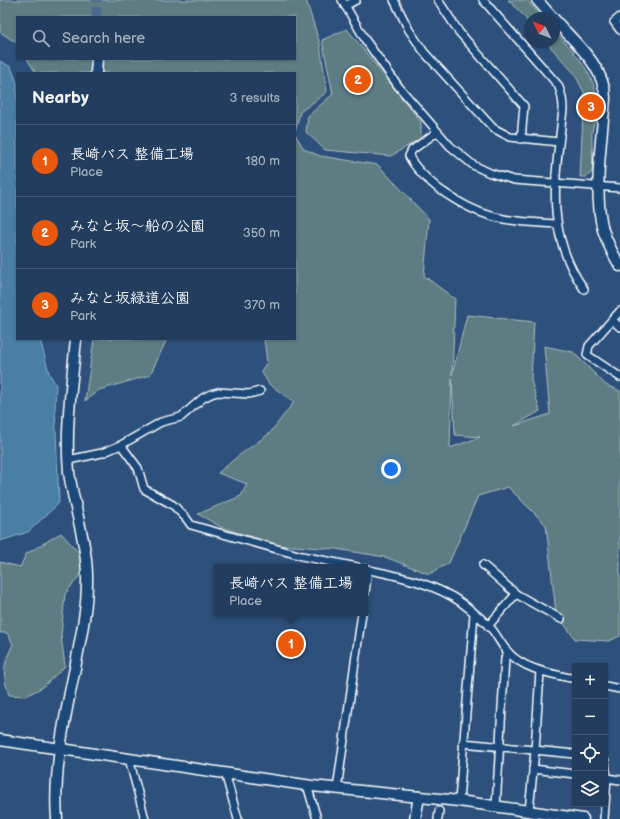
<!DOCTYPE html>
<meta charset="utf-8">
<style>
body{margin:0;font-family:"Balsamiq Sans","Klee One",sans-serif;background:#2e4866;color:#f1f3f6}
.controls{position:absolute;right:12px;bottom:12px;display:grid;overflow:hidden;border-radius:0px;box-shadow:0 1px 3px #0004}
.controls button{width:36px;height:36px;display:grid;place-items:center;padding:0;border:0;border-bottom:1px solid #3f5672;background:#223d5d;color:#f1f3f6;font:20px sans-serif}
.compass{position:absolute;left:524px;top:12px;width:36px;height:36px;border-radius:50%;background:#223d5d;box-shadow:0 1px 3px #0004;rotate:312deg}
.you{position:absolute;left:391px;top:469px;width:14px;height:14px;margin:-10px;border:3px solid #fff;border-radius:50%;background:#1a73e8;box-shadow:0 0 0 6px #1a73e833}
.badge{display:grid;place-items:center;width:26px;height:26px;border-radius:50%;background:#ea580c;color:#fff;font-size:13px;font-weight:700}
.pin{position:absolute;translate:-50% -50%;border:2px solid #fff;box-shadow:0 1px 4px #0006}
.popup{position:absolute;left:214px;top:564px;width:154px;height:52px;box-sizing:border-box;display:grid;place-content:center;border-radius:0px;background:#223d5d;filter:drop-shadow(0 1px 3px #0005);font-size:13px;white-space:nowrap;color:#a2aebc}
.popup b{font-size:15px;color:#f1f3f6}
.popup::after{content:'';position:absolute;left:50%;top:100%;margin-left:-8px;border:8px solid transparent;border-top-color:#223d5d}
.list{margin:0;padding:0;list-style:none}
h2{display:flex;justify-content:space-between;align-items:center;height:52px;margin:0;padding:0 16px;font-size:17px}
h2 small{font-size:13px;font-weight:400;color:#a2aebc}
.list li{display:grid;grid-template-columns:26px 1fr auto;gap:12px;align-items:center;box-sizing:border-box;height:72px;padding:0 16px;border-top:1px solid #3f5672}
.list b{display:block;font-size:15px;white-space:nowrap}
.list p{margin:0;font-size:13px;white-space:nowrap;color:#a2aebc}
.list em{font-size:13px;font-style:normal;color:#a2aebc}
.icon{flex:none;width:22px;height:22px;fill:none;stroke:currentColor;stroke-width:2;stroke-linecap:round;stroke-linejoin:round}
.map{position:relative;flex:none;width:620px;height:819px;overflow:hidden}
.search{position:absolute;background:#223d5d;box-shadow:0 1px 3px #0004;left:16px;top:16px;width:280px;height:44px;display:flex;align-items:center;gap:10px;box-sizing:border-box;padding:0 14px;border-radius:0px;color:#a2aebc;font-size:15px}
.panel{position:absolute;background:#223d5d;box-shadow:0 1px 3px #0004;left:16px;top:72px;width:280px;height:268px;border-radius:0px}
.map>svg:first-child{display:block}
.green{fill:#5d7d82;stroke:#aebec0;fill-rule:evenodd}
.water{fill:#487ea5;stroke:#91b2c9}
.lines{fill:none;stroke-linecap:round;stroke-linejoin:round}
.secondary-tunnel{stroke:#4c6b90;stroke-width:10;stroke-dasharray:10 5;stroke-linecap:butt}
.street-casing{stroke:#fff;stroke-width:10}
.secondary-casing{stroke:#fff;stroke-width:13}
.street{stroke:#1f4a7a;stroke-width:7}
.secondary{stroke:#1f4a7a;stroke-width:10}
</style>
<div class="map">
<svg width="620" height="819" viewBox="0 0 620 819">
<rect width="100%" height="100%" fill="#2d517c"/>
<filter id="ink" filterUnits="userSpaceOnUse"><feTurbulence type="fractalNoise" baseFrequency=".025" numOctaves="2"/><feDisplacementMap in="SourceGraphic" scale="8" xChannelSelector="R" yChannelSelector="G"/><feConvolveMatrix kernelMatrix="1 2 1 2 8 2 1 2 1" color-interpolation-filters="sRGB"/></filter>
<g filter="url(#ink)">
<g class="green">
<path d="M0,0H306L320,44L327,92L300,112L295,132V73H36L27,59H295V17H17V43L0,32Z"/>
<path d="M508,0H527L543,18H530V25L524,16Z"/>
<path d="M347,29L421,122V138L391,156L325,150L306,132L308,116L333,94L322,40Z"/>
<path d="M554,30C574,53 599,76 597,109C597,117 593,124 592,132C591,146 594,159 592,172L587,177H580L584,92L574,73L546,42H554Z"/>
<path d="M295,134L304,149L320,156L378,165L429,219L424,276L455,299L452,375L467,315L534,322L531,380L540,411L514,426L550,414L544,346L573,352L606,385L620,391V636L609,641L575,639L556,613L546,525L508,487L478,496L449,563L429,574L385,557L336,549L279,545L223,528L198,514L241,496L247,484L218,473L237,457L270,433L294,402L269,384L261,371L267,362L264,339H295ZM452,378L455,435L480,437L450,448Z"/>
<path d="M94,339H167L150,375L99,390L85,401Z"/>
<path d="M61,533L89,564L65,594L61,635L65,666L43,687L26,696L9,695C2,673 3,666 13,644L7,633H0V562L20,567L26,554Z"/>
</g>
<path class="water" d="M0,61L11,67L17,83V339H40L49,373L56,385L55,408L59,503L28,532L0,541Z"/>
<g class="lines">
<path class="secondary-tunnel" d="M96,17L97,0"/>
<g class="street-casing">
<g id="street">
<path d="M342,0L366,41L399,87L450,146L473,165L490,173L514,180L620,188"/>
<path d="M394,0L409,30L424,52L493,128L510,137L559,142"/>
<path d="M438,0L459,32L524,106L521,139"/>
<path d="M483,0L558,85C562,94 563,99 563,109C556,175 543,231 584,289"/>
<path d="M345,6L356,0"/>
<path d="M620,17L614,22L620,30"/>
<path d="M437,132L412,150L409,156C415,169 428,180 439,189C482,220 506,221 557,224"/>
<path d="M620,311L589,346L587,355L620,377"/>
<path d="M612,320L620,327"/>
<path d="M121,445L138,468L144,489L173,505L186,518L191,525L302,556L357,567"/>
<path d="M68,460L102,453L121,445L161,422L181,417L203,398L211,394L218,392L249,394L260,391"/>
<path d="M483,565L516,594L561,619"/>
<path d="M365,569C398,576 434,583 462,603C471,610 482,619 490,627C497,635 501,645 508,652C524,670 553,674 575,679"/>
<path d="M365,593L368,569"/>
<path d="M488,626L516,594"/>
<path d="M605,686L620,689"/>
<path d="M463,743L575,754"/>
<path d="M129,759L145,819"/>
<path d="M605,761L607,778H605"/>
<path d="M533,769L575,774"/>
<path d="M225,773L238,819"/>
<path d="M307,785L317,819"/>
<path d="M337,789L362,613"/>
<path d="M459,801L474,614"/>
<path d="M496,807L505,658L508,652"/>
<path d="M529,811L535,751L540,671"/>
<path d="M438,819L439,811"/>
<path d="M604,819L607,778L620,780"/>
</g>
</g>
<g class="secondary-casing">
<g id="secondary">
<path d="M537,0L553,18"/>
<path d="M554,19C573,41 605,66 605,98C602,136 593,193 603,230C607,242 613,254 620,266"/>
<path d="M96,73L97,59"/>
<path d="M0,740L312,786L459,801L583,819"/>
<path d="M57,819C53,769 66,712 76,663C81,636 87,610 87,582C88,545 74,509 69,472C65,428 72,383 76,339"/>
<path d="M415,819L419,797"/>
</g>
</g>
<use href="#street" class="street"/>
<use href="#secondary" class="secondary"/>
</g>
</g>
</svg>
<div class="controls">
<button>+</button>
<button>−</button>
<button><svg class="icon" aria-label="locate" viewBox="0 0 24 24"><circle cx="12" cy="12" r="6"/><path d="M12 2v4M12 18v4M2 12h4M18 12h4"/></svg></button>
<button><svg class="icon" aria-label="layers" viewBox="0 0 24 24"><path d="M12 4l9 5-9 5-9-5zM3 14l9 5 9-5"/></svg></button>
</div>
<svg class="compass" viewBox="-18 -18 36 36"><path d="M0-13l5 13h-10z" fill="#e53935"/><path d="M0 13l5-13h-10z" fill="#a2aebc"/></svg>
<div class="you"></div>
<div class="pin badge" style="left:291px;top:644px">1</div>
<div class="popup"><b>長崎バス 整備工場</b>Place</div>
<div class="pin badge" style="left:358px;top:80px">2</div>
<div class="pin badge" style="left:591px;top:107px">3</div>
<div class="search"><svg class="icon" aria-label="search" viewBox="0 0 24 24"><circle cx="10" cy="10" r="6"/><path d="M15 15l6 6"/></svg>Search here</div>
<section class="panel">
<h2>Nearby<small>3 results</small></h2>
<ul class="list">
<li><span class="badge">1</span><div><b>長崎バス 整備工場</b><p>Place</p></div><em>180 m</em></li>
<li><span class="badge">2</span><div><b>みなと坂〜船の公園</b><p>Park</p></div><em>350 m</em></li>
<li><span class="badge">3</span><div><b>みなと坂緑道公園</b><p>Park</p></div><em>370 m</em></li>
</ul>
</section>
</div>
